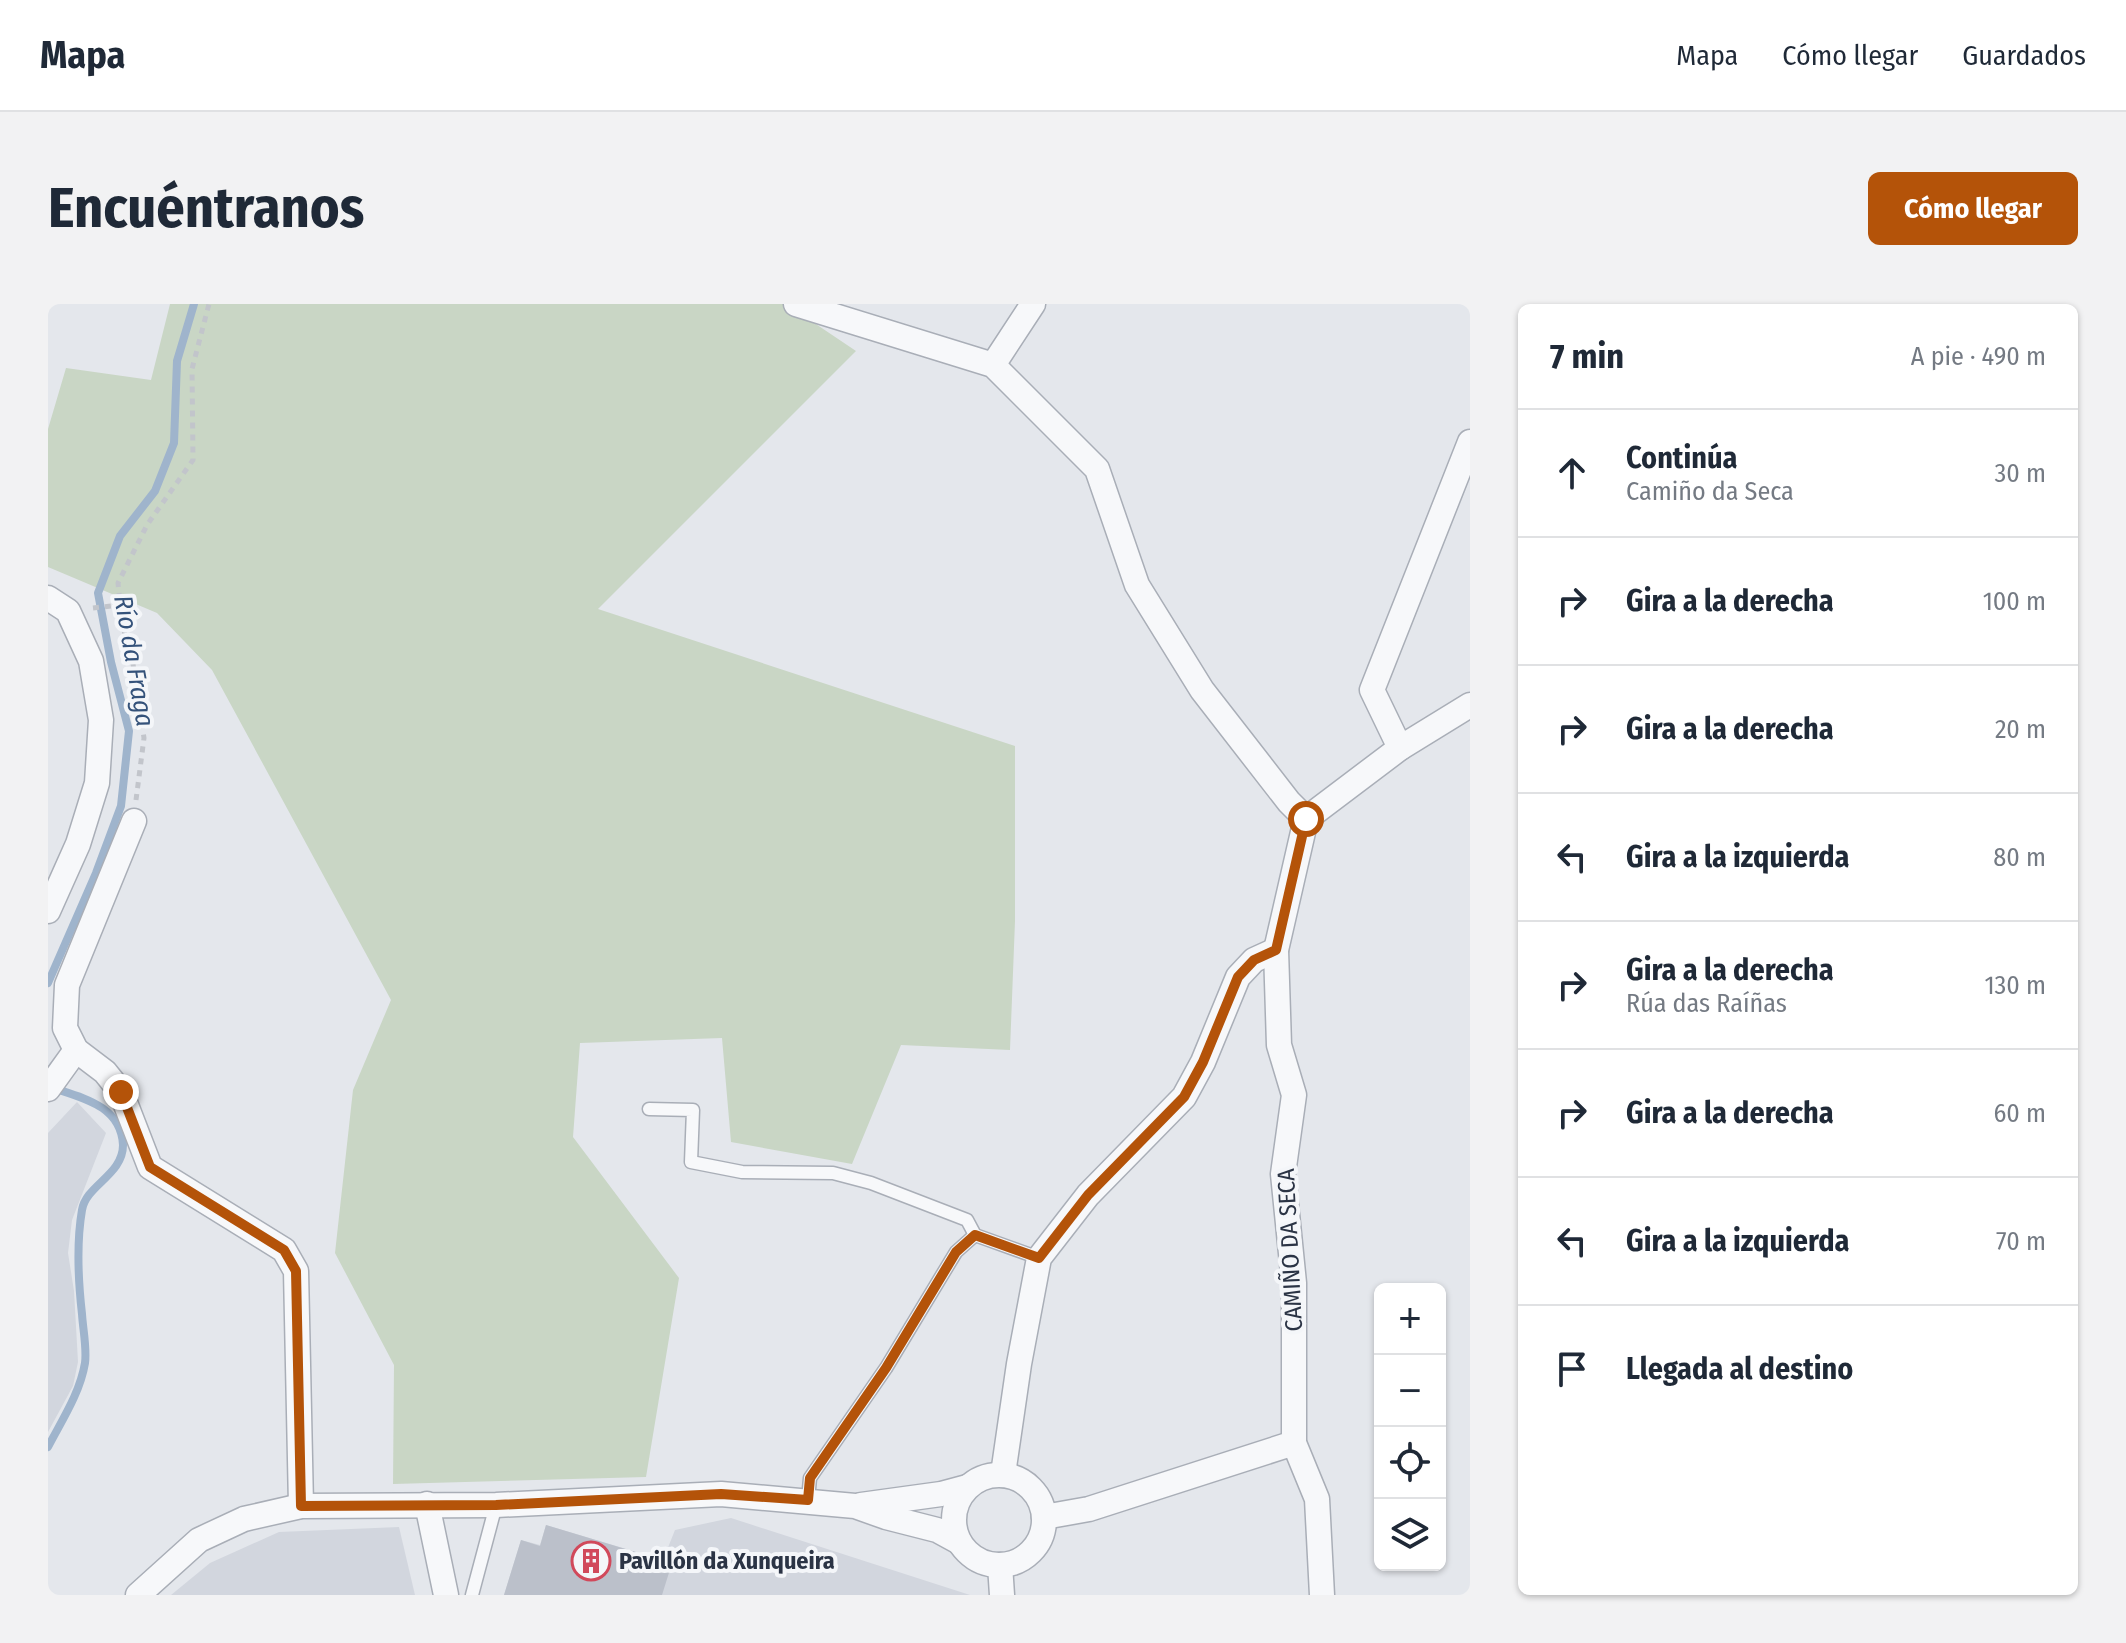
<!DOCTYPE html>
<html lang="es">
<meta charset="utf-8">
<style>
body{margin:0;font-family:"Fira Sans Condensed",sans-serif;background:#f2f2f3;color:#1f2937}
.controls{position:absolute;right:24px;bottom:24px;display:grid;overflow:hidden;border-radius:12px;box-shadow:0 2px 6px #0004}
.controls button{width:72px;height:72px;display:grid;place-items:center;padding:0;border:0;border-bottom:2px solid #e0e1e3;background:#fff;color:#1f2937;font:40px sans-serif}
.stop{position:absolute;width:24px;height:24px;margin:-18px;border:6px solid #b45309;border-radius:50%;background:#fff}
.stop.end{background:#b45309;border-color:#fff;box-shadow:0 2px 8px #0008}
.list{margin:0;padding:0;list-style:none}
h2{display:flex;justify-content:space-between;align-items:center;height:104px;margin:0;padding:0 32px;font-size:34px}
h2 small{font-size:26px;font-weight:400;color:#747a83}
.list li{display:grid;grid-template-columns:52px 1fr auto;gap:24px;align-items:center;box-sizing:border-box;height:128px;padding:0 32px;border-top:2px solid #e0e1e3}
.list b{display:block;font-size:30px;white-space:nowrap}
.list p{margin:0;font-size:26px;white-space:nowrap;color:#747a83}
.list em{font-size:26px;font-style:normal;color:#747a83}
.icon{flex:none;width:44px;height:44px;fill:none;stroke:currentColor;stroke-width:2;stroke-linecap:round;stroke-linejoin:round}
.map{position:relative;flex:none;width:1422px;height:1291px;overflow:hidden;border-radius:12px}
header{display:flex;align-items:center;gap:48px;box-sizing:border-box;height:112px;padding:0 40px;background:#fff;border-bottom:2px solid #e0e1e3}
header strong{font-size:38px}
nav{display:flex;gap:44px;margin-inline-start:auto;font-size:28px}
.intro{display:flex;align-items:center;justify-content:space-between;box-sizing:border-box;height:192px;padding:0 48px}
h1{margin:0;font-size:56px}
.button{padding:20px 36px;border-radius:12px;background:#b45309;color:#fff;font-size:28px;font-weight:700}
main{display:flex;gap:48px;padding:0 48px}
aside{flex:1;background:#fff;border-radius:12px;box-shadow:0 2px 6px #0004}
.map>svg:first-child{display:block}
.built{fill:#d2d6de}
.green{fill:#c9d6c5}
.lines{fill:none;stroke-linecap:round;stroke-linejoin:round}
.stream{stroke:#9fb4cc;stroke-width:8}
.building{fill:#bbc0ca}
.lane-casing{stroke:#a9aeb7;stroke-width:15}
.street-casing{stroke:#a9aeb7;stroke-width:27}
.path{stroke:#c2c5cb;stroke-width:5;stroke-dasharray:6 6;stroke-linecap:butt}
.lane{stroke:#f7f8fa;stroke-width:12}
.street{stroke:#f7f8fa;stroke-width:24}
.route{stroke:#b45309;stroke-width:10}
.labels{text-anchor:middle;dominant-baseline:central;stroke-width:8;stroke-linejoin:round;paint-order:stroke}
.street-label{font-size:24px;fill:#2b3445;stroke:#f4f6f9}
.poi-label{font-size:24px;font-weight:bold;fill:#2b3445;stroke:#f4f6f9;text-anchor:start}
.water-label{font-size:26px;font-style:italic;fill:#34527a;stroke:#f4f6f9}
</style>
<header>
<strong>Mapa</strong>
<nav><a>Mapa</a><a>Cómo llegar</a><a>Guardados</a></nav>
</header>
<div class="intro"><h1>Encuéntranos</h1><a class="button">Cómo llegar</a></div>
<main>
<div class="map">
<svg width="1422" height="1291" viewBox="0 0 1422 1291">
<rect width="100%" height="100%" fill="#e4e7ec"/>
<g class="built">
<path d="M29,798L58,829L24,916L20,949L26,987L30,1058L25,1082L0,1128V829Z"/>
<path d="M683,1214L922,1291H456L473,1236L492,1241L498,1221L615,1256L627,1226Z"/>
<path d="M351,1223L367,1291H123L162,1259L231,1228Z"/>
</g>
<path class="green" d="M122,0H738L808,47L550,305L967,442V617L962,746L853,741L804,860L683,838L674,734L532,739L525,833L631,974L598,1173L345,1180L346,1061L287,949L305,786L343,696L164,366L109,309L0,263V125L18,64L103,76Z"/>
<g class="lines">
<g class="stream">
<path d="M0,679L48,569L73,502L81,427L63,358L50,289L72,232L107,187L126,139L129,57L146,0"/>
<path d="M0,1143C14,1116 32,1089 37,1059C39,1044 35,1026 34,1010C30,975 28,941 34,906C38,881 75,871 75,841C73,802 35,794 5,784"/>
</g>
</g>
<path class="building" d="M498,1221L624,1259L614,1291H456L473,1236L492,1242Z"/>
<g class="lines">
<g class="lane-casing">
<g id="lane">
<path d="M601,805L645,806L643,858L694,868L785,869L823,879L919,916L927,931L991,954"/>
<path d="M760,1196L762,1174L838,1064L908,948L927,931"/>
<path d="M424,1291L448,1201"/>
</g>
</g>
<g class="street-casing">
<g id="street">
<path d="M748,0L945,61L1049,165L1089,281L1154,386L1241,498L1258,515"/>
<path d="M945,61L985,0"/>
<path d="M0,294L20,307L43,357L53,416L49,479L30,540L0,607"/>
<path d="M1352,444L1324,386L1422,138"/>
<path d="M86,517L19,681L17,724L28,746L57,768L73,788L102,863L236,946L248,967L253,1202"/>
<path d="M0,785L28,746"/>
<path d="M955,1170L971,1060L991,954L1040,891L1136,793L1155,758L1190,673L1206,656L1228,646"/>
<circle cx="951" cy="1216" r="45"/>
<path d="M379,1200L398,1291"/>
<path d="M813,1201L893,1190L919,1183"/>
<path d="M996,1213L1041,1205L1246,1139"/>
<path d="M952,1261L954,1291"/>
<path d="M90,1291L151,1236L196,1215L253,1202L448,1201L673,1190L807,1202L838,1213L889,1226L911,1238"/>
<path d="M1274,1291L1269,1195L1246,1139V979L1235,870L1246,791L1231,741L1228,646L1258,515L1352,444L1422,401"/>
</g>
</g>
<g class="path">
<path d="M45,304L72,301"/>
<path d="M88,496L96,434L85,360L74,319L70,279L99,221L145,156L144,65L161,0"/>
</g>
<use href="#lane" class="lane"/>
<use href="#street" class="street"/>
</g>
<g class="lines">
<path class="route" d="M73,788L102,863L236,946L248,967L253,1202L448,1201L673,1190L760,1196L762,1174L838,1064L908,948L927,931L991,954L1040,891L1136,793L1155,758L1190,673L1206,656L1228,646L1258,515"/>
</g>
<defs>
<g id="building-ring" transform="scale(2)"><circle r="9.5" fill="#f4f6f9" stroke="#d1495b" stroke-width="1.5"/><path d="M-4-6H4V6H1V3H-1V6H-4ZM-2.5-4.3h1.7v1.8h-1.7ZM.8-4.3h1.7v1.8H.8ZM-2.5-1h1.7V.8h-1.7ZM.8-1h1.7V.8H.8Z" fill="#d1495b"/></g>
</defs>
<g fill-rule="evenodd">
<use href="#building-ring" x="543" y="1257"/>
</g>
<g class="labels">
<g class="street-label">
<text transform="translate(1242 946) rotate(-93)">CAMIÑO DA SECA</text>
</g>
<g class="poi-label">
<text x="571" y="1257">Pavillón da Xunqueira</text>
</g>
<g class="water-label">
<text transform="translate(86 357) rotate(80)">Río da Fraga</text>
</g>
</g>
</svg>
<div class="controls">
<button>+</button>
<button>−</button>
<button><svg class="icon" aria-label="locate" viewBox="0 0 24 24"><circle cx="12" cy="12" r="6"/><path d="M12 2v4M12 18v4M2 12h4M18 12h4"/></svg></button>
<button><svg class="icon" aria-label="layers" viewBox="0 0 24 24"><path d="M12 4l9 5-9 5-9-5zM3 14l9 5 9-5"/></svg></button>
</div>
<div class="stop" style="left:1258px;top:515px"></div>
<div class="stop end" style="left:73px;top:788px"></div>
</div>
<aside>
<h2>7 min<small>A pie · 490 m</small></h2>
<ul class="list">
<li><svg class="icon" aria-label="ahead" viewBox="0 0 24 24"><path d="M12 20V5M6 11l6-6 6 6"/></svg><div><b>Continúa</b><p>Camiño da Seca</p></div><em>30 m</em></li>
<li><svg class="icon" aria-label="right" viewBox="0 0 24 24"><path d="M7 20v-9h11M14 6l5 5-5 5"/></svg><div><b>Gira a la derecha</b></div><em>100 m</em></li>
<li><svg class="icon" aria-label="right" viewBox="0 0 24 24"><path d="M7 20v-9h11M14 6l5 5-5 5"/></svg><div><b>Gira a la derecha</b></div><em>20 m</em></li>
<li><svg class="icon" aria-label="left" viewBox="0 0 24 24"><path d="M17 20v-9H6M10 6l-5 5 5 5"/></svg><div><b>Gira a la izquierda</b></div><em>80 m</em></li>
<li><svg class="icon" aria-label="right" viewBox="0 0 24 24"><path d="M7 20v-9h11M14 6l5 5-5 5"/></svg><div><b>Gira a la derecha</b><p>Rúa das Raíñas</p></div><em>130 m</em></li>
<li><svg class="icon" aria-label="right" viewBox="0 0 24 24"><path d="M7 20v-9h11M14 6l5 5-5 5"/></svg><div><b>Gira a la derecha</b></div><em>60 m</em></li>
<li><svg class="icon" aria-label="left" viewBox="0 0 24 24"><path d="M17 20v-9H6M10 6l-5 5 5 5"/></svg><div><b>Gira a la izquierda</b></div><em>70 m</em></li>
<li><svg class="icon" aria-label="arrive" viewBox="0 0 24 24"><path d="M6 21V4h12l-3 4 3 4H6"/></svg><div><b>Llegada al destino</b></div></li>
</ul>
</aside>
</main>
